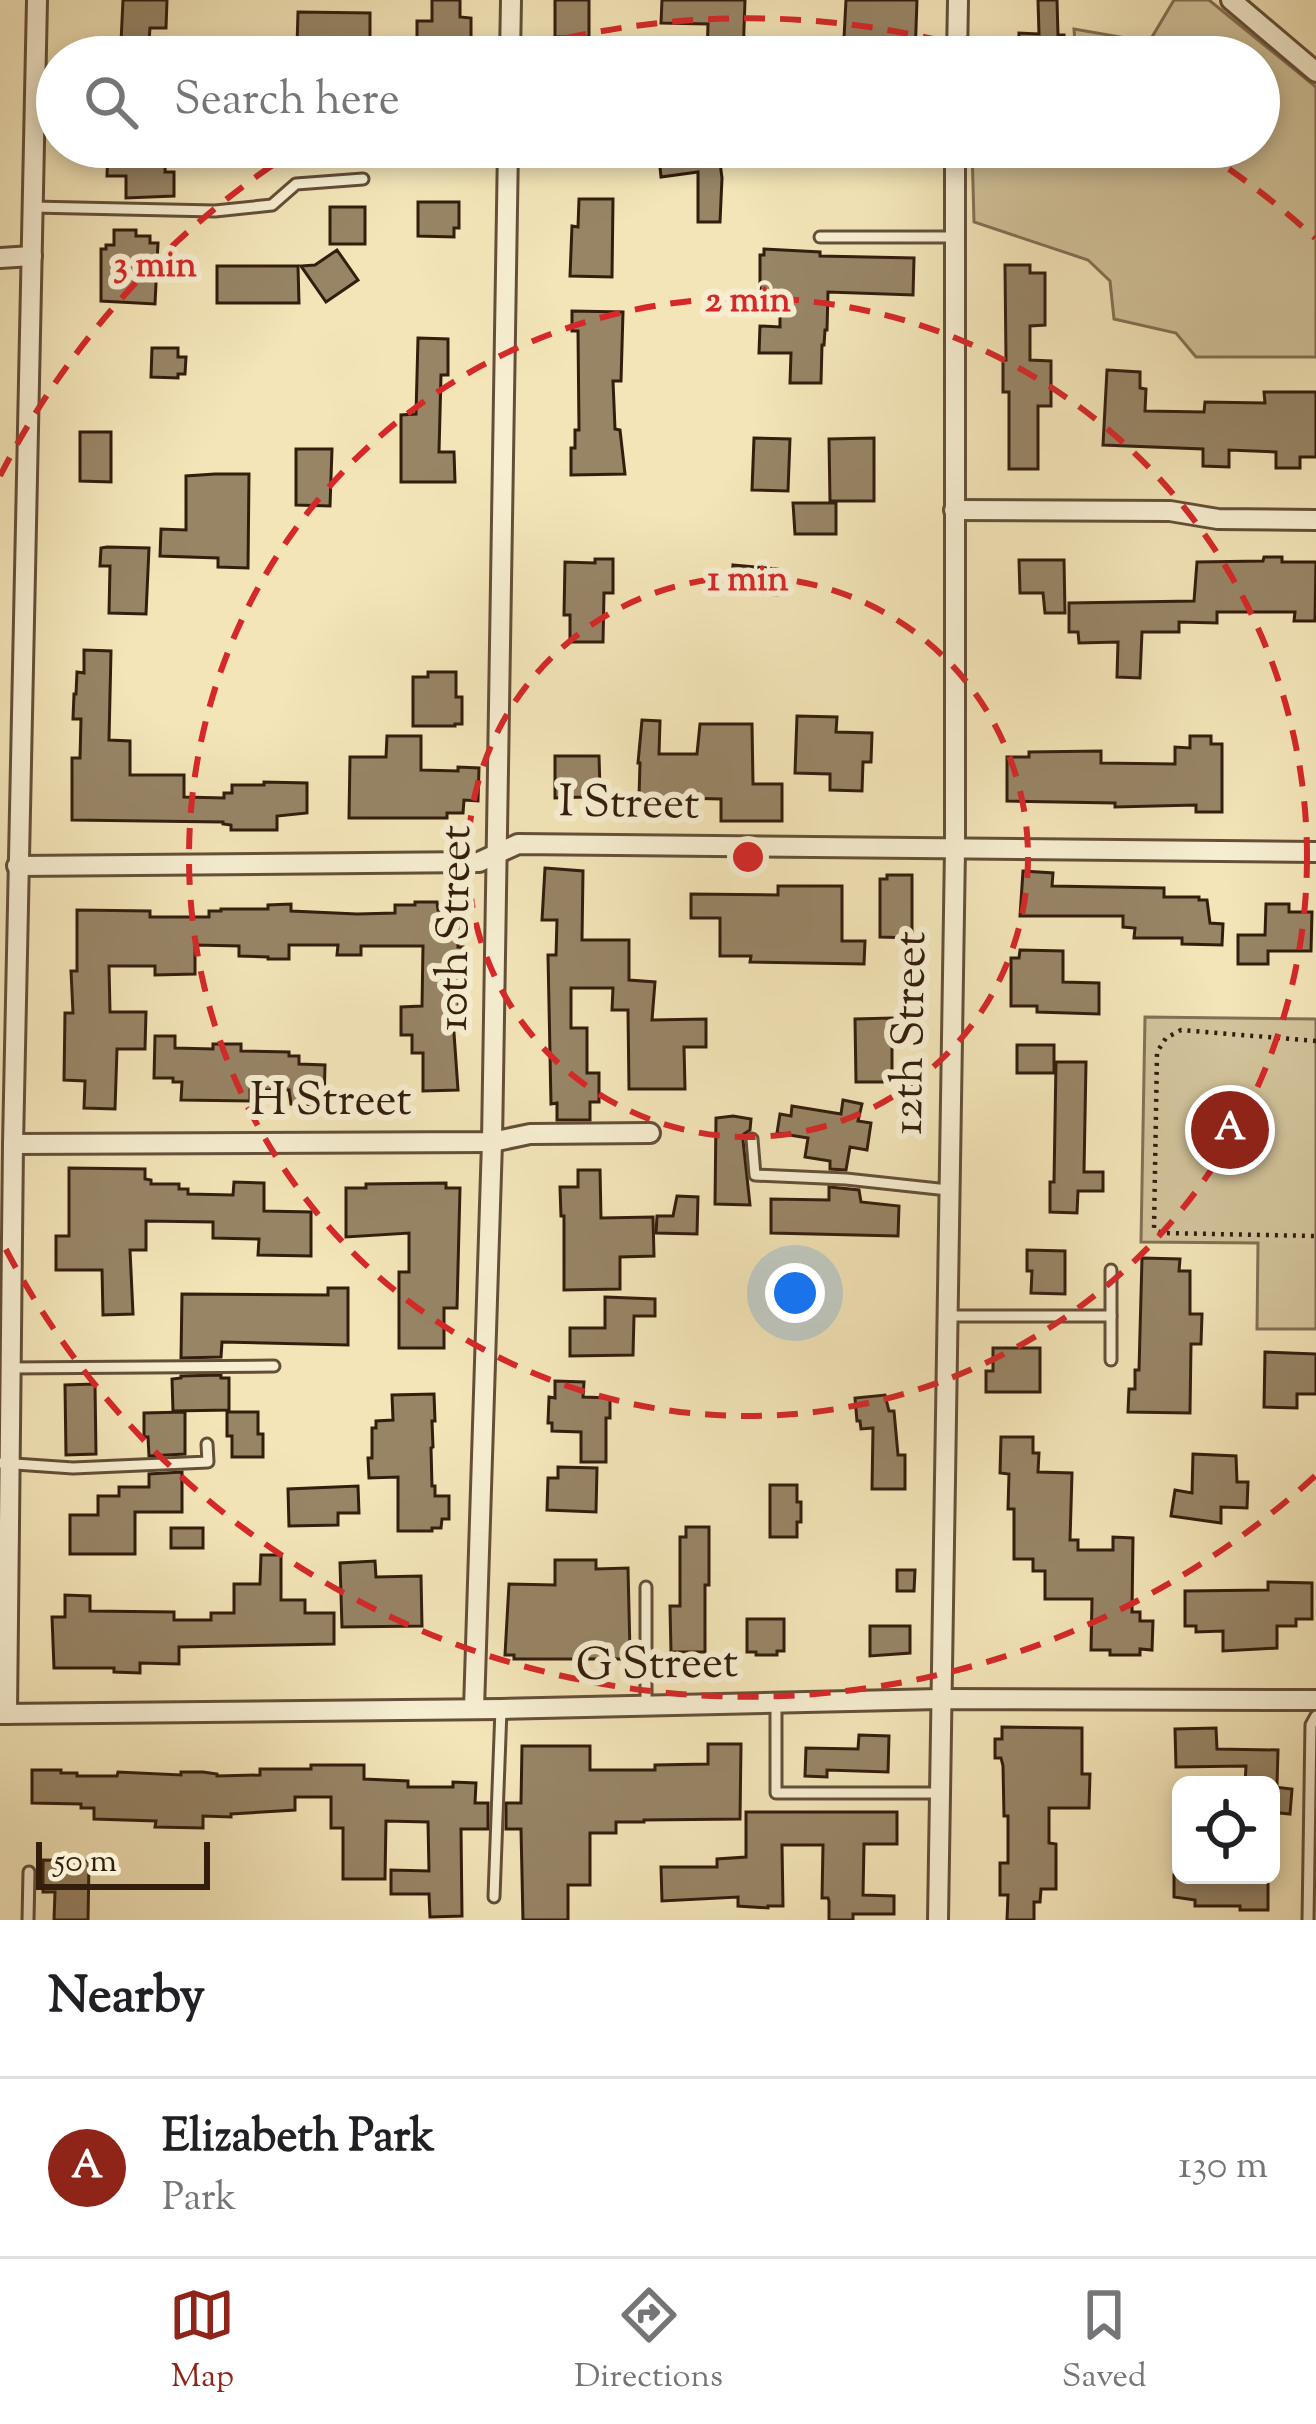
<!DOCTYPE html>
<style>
body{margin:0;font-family:"Sorts Mill Goudy",serif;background:#f6f6f6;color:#202124}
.controls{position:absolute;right:36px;bottom:36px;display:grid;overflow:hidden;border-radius:18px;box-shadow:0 6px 18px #0003}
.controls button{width:108px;height:108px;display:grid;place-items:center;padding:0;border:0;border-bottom:3px solid #e0e0e0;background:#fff;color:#202124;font:60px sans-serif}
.scale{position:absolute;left:36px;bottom:30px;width:174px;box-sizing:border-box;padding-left:12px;border:6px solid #331d0d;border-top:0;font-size:33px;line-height:42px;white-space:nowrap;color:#331d0d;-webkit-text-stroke:9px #f7eed1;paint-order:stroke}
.you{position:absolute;left:795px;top:1293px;width:42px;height:42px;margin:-30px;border:9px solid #fff;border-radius:50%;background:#1a73e8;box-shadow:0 0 0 18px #1a73e833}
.badge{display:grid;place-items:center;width:78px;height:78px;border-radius:50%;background:#8f2418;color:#fff;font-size:39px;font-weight:700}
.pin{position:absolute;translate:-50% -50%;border:6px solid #fff;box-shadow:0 3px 12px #0006}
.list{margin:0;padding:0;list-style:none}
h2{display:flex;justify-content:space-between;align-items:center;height:156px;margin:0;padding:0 48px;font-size:51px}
h2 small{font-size:39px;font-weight:400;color:#757577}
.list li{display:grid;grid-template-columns:78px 1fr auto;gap:36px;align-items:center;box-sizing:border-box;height:180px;padding:0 48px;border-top:3px solid #e0e0e0}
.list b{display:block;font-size:45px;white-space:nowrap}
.list p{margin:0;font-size:39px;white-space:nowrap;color:#757577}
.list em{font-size:39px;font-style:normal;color:#757577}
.icon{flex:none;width:66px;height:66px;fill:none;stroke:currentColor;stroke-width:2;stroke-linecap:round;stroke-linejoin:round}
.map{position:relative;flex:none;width:1316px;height:1920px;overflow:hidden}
.search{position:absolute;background:#fff;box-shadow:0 6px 18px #0003;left:36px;right:36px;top:36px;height:132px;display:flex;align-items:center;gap:30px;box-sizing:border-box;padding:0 42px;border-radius:66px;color:#757577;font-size:45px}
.sheet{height:336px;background:#fff}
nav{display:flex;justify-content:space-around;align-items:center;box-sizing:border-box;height:168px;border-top:3px solid #e0e0e0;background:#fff;font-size:33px;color:#757577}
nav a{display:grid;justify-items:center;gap:6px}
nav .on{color:#8f2418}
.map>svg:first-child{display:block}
.green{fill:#d2c39b;stroke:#827054;stroke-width:3}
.building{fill:#978566;stroke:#331d0d;stroke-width:3}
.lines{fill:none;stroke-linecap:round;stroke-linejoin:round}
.service-casing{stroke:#634f38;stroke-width:15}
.minor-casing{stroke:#634f38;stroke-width:24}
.path{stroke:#331d0d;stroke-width:4.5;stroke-dasharray:3 6;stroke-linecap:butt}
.service{stroke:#f7eed1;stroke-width:9}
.minor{stroke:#f7eed1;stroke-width:18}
.ring{fill:none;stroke:#d62828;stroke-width:6;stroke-dasharray:21 15}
.labels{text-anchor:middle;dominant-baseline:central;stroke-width:12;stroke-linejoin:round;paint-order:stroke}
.street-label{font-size:45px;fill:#331d0d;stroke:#f7eed1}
.centre{fill:#d62828;stroke:#f7eed1;stroke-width:6}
.ring-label{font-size:36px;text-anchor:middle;font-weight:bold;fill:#d62828;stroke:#f7eed1;stroke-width:12;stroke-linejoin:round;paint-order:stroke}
</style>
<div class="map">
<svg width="1316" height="1920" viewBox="0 0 1316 1920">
<rect width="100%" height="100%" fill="#f3e5b8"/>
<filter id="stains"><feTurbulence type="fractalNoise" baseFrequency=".00167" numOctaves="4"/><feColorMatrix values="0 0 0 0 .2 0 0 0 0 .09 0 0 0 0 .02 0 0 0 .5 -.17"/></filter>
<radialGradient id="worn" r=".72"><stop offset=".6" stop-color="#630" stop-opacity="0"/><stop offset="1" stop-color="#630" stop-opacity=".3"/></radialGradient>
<g class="green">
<path d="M1174,0H1209L1316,87V357H1196L1176,333L1114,319L1110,281L1088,260L974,222L972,147H1259V57H1076L1074,29L1149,42Z"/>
<path d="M1145,1017L1316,1019V1329H1257L1258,1243L1141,1242Z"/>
</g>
<g class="building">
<path d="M123,0H167L166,28H150L149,41L121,42Z"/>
<path d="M432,0H460V17L471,18V46L466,45V57H432V50H417V21H432Z"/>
<rect x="555" y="0" width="34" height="37"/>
<path d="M662,0H745L743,57H707L708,24L661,23Z"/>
<path d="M846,0H917L915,57H843Z"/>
<path d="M1038,0H1057L1058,35H1064V57H1018L1019,33L1039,34Z"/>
<path d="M298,12L370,13V40L350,39V52L321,51V46H297Z"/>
<path d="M108,147H166L165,172H174V196L126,198V176H107Z"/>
<path d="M658,147H718L722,178L720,222H698V172L661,177Z"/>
<path d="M579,199H613L612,277L570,276L572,226L578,227Z"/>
<path d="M418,202H459V228H454V237L418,236Z"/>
<rect x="330" y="207" width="35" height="37"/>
<path d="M114,230H136V236H150V243H158L155,304L101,301V249H106V245H114Z"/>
<path d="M764,249L820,252V256L914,258L913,295L828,292L827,330H825L824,345H822L821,383H790L791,353H759L760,326L780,327V292L760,291V255H764Z"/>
<path d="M337,250L358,280L326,302L301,266L315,265Z"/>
<path d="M1005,265H1030V273H1045V325L1030,326V360L1051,361V406H1038V469H1009V392H1003V360H1006Z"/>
<path d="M217,266H298L299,303H217Z"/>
<path d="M572,311L623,312L621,381H613L615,429L620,430L625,474L571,475V448H575V430H579L578,331H572Z"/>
<path d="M418,338L448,339V375H441L439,452H454L455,482H401V415L416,414Z"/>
<path d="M152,348H178V357H186L185,374H178V378L151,377Z"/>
<path d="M1107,370L1140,372V388L1146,389L1145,411L1204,412L1205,402L1265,403L1264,392H1316V457H1300V468H1276V452L1229,450V467L1203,466V449L1103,445Z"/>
<path d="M80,432H111V482L80,481Z"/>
<path d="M754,438L790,439L788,491L752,490Z"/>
<path d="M874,438V501H830L829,439Z"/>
<path d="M296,449H332L330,506L296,505Z"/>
<path d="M215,474H249L248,568L218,567V558L160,556L161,529L186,530V476Z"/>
<path d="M793,503H836V534H795Z"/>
<path d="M107,547L149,548L146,614L109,613L110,566H100L101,548Z"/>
<path d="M1264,557H1282V562H1316L1315,621H1294L1295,612H1217V623L1179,622V632H1142L1140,678L1117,677L1118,642L1079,643L1078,632H1069V603L1194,601L1197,562L1263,561Z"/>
<path d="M595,559H613V593H604L603,642H570V615H564L565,562L595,563Z"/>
<path d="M1019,560H1064L1065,613H1045L1043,593H1020Z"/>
<path d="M733,565L778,569L777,595L731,592Z"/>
<path d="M84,650L111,651L109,740L130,741V775H184V797L224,798V793H232V785H264V782L307,783V813L277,816V830H231V825L223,824V822L72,820V758H80L81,719H73L74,694H76L77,672L84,673Z"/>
<path d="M428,672H456V697H462V724H455V726H413V677H428Z"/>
<path d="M797,716L837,717L836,732L872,733L871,762H863L862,791L830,790V774L795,773Z"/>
<path d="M642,720L660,721L659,754H697L700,724H752L753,784H782V821H721V799L639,797L640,763H638Z"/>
<path d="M387,736H421V770L458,771V767L479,768L478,801L464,800L463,813H447V818H349L350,757H386Z"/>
<path d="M1190,736H1211V744H1222V812H1196V805L1115,807V803L1007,801V757H1029V752L1101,751V763L1175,764V747L1190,748Z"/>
<path d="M555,756H599L600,790L584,792V797L555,798Z"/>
<path d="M545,868L583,871L582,940H629V980L655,982L652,1020L706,1019V1047H684L685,1089H629L628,1010H612L613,988H571V1028H587V1073H599V1102H590V1120H557V1103L551,1104L548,955H556L557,920H542Z"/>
<path d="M1023,871L1053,873L1052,886L1164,888V897H1199V900H1207L1210,923L1223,924L1222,945L1182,944V938H1134L1135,928L1123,927V916H1020Z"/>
<path d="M887,875H912V938L880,937V879H887Z"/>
<path d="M778,886H842V941H865L864,964L750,962L751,956H720V918H691V894L778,895Z"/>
<path d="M415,902H437L438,910H458V947H463L462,1000H459V1019H453L458,1090L423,1091V1053H412V1035H401V1007L422,1006L423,946H361V955H337L338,945H289V959H268V957L239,956V946L195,945V974L155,975V966H109L110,1012H146L145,1049H117L115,1109L84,1108L85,1081L64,1080L65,1013H73L71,971H77V910L150,911V917H209V911H221V909H268V905L291,904V911L357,914L395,913V905H415Z"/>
<path d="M1266,904H1289V912H1312L1311,951H1268V964H1238V935H1265Z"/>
<path d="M1020,950L1063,951V982L1099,983V1014L1037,1012V1006H1011V958H1019Z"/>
<path d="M892,1018V1082H856L855,1019Z"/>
<path d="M155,1036H175V1048L213,1049V1044H241V1051L289,1052V1056H299V1064L325,1065L324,1105L291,1104L289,1090H250V1101L181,1100L182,1082H173V1078H154Z"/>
<rect x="1017" y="1045" width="37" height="28"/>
<path d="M1056,1062H1086L1084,1172H1103V1191H1078L1077,1213L1050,1212V1182H1054Z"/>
<path d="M843,1100L862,1104L858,1121L871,1123L867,1150L850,1147L846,1170L830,1169V1161L805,1157L808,1138L777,1133L780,1114L791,1116L792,1106L841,1114Z"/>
<path d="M733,1116L751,1119L750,1130L744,1134L743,1140L750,1205L715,1204L716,1118Z"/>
<path d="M69,1168L145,1169V1179L151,1180V1184H179V1189H188V1194L233,1195L234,1182L264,1183V1211L311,1212V1256L258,1255L259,1239L213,1238V1222L146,1221V1250H130L133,1314L103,1315L102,1270H56V1236H69Z"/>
<path d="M578,1170H600L601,1218L653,1217L654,1256L620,1257V1289L564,1290V1216H561L560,1187H578Z"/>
<path d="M446,1183V1188H460L457,1308H444V1348H399V1272H409V1233L346,1237V1188H366V1184Z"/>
<path d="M829,1187L859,1190L861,1202L899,1206L898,1236L771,1233V1199L829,1200Z"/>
<path d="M677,1196L698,1197L697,1234L656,1233L657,1216H673Z"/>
<path d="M1027,1250L1065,1251V1294L1031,1293L1032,1271H1027Z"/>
<path d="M1142,1258L1180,1259L1179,1271H1190V1314H1202L1201,1344H1191L1190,1413L1128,1412L1129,1389H1135V1370H1139Z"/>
<path d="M328,1288H348V1345L222,1342L221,1357L181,1358L182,1294L328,1295Z"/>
<path d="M605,1297L655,1299V1316H634L633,1355L570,1356V1328H605Z"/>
<path d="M993,1348H1040V1392H986V1371H993Z"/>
<path d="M1265,1352L1316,1354V1394H1297V1408L1264,1407Z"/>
<path d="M221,1375V1378H229V1410L173,1411L172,1379L181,1378V1376Z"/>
<path d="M555,1381L584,1382L583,1397L610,1398V1418H606V1462H581V1432L552,1431V1423H548L549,1397L555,1398Z"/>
<path d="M95,1384L96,1454L66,1455L65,1385Z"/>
<path d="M434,1394L435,1421H432L433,1447L431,1448L432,1486H435V1496H449V1519H442L441,1528H432V1531H398V1477L369,1478L368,1458H372V1428H376V1421L393,1420L392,1395Z"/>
<path d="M885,1395L889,1411H894L898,1455H905V1489H872L873,1428L861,1429L860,1421H857L855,1398Z"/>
<path d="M185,1412V1454L149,1456L148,1437H144V1413Z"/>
<path d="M227,1412H258V1434H263V1457H232V1436H227Z"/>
<path d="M1001,1437H1033V1453H1039L1038,1472L1072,1473L1070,1540H1078V1550H1113V1537L1133,1538L1132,1612H1140V1621H1153L1152,1650L1140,1649V1655H1110V1650H1091L1092,1599H1045V1571H1033V1559H1014V1509H1008L1009,1474L1000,1473Z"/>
<path d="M1193,1454L1236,1456L1237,1482H1248L1247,1508L1221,1507V1523L1171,1516L1175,1490L1192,1493Z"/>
<path d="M558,1467L597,1468L596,1512L547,1510L548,1478H558Z"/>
<path d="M182,1472V1512H135V1554H70V1515H98V1496H119V1487H149V1474Z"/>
<path d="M770,1485H797V1502H801V1522H797V1537H770Z"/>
<path d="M358,1486L359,1513H338V1525L289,1526L288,1489Z"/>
<path d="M686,1527H709V1585H705V1652H671L670,1606H680V1537H686Z"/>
<rect x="171" y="1528" width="32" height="20"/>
<path d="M261,1555H281V1600H305V1613H334V1644L179,1647V1664L140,1663V1673L114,1672V1668H54L52,1617H65V1595L90,1596V1611L174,1612V1620H211V1613H234V1584H260Z"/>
<path d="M555,1560H596V1569L628,1568L630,1652H623V1659H514V1655H505L509,1584L555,1585Z"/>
<path d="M375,1561L376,1577L421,1576L422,1626L342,1627L340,1563Z"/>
<path d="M897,1570H915L914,1591H897Z"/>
<path d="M1268,1582L1312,1583V1619H1296V1626H1277V1648L1223,1651V1631L1196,1632V1626H1185V1591L1268,1590Z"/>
<path d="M747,1619H784V1651H777V1655H756V1652H747Z"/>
<path d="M870,1626H910V1653L870,1656Z"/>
<path d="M1002,1727L1082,1728V1774H1090L1089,1808H1049V1843L1056,1844V1889H1041L1040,1902H1034V1920H1007L1008,1895H1000V1863H1008V1816H1004L1003,1766L1001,1758H995V1739H1002Z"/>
<path d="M1216,1728L1217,1749L1278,1750L1277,1785H1245L1246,1766L1176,1767L1175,1729Z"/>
<path d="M859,1735L889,1736L888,1772L827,1770V1777L805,1776L806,1748L858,1749Z"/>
<path d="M708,1744H741L740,1819L644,1820V1822H616V1833H590V1885H568V1920H523L521,1829H506V1803H521L522,1746H590V1770H655V1765L708,1764Z"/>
<path d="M311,1765H364V1779L408,1781V1787H453V1782L476,1783L475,1803H488V1829H461L462,1916L430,1917L429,1894H391V1870L429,1871L428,1822L386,1821L385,1879H343V1828H331V1797H295V1810L231,1814V1817L203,1816V1828L155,1827L156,1821L94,1819V1808H81V1804L32,1803V1770H61V1773H77V1776H117L118,1772L181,1775V1772H203L217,1774V1776L260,1775V1769H311Z"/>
<path d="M1274,1787L1292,1789L1290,1814L1271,1812Z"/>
<path d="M746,1812H897V1844H864L863,1895L894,1896V1914H853V1920H829V1901L828,1898H822L823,1845H782L783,1906H768V1908L738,1906V1897L662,1901L661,1867H717V1859L746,1857Z"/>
<path d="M43,1860L89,1861L88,1920H54L55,1892H43Z"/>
<path d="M1174,1875H1268V1910H1240V1906H1195V1900L1174,1897Z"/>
</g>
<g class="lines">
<g class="service-casing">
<g id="service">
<path d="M32,207L215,211L272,205L296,184L363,179"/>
<path d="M820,237H954"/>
<path d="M752,1139L755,1175L846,1179L948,1190"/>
<path d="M946,1316H1111V1270"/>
<path d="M1111,1316V1360"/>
<path d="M10,1368L274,1366"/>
<path d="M0,1463L73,1468L208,1462L207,1444"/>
<path d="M646,1587V1706"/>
<path d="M776,1703V1793H939"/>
<path d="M494,1897L501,1709"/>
<path d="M28,1920L29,1872"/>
<path d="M1308,1920L1311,1725L1316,1716"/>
</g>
</g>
<g class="minor-casing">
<g id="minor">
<path d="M1231,0L1316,72"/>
<path d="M510,57L511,0"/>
<path d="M957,57L958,0"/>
<path d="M0,258L32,256"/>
<path d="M954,510L1170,511L1218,519L1316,520"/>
<path d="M17,866L479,862L518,844L1316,852"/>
<path d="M13,1144L492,1142L530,1134L650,1133"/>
<path d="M474,1709L492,1142L508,147"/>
<path d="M0,1714L501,1709L940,1699L1316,1700"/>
<path d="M7,1714L13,1144L37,0"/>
<path d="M938,1920L955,849V147"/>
</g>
</g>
<path class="path" d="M1316,1041L1181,1030L1166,1038L1157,1052L1154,1229L1162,1233L1316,1236"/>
<use href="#service" class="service"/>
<use href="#minor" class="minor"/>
</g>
<g class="ring">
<circle cx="748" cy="857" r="280"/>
<circle cx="748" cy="857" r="559"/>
<path d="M1315 1476A839 839 0 0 1 0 1238M0 476A839 839 0 0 1 297 149M496 57A839 839 0 0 1 1000 57M1199 149A839 839 0 0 1 1315 238"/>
</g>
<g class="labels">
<g class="street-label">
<text transform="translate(629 806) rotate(1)">I Street</text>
<text transform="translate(457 928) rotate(-89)">10th Street</text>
<text transform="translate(912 1033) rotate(-89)">12th Street</text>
<text x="331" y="1103">H Street</text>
<text transform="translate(657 1667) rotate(-1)">G Street</text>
</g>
</g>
<circle cx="748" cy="857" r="18" class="centre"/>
<g class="ring-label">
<text x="155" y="276">3 min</text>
<text x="748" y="311">2 min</text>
<text x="748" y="590">1 min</text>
</g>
<rect width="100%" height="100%" filter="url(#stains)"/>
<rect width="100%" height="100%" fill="url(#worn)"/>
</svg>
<div class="controls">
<button><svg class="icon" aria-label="locate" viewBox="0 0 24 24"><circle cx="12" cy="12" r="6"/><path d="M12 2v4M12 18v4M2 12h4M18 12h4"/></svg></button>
</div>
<div class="scale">50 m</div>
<div class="you"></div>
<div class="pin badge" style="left:1230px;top:1130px">A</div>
<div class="search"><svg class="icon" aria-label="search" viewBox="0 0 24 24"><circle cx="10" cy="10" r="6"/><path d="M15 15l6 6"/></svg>Search here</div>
</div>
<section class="sheet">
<h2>Nearby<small></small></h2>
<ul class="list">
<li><span class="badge">A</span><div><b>Elizabeth Park</b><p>Park</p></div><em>130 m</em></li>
</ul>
</section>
<nav>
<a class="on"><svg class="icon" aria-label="map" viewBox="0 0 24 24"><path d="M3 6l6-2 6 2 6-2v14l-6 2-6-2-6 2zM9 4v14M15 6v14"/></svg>Map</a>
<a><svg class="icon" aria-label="directions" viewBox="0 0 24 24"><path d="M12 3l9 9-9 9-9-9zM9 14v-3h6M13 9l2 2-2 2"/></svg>Directions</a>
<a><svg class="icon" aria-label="saved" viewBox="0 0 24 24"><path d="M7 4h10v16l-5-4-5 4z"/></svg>Saved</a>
</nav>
